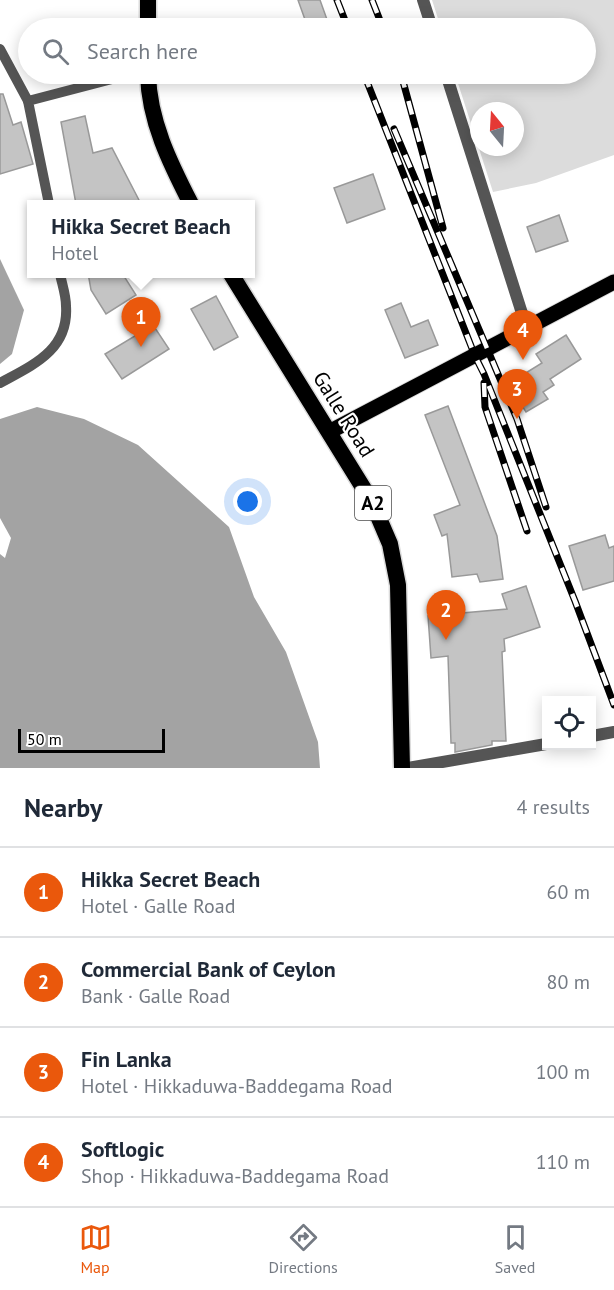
<!DOCTYPE html>
<meta charset="utf-8">
<style>
body{margin:0;font-family:"PT Sans",sans-serif;background:#f2f2f3;color:#1f2937}
.controls{position:absolute;right:18px;bottom:18px;display:grid;overflow:hidden;border-radius:0px;box-shadow:0 3px 15px #0003}
.controls button{width:54px;height:54px;display:grid;place-items:center;padding:0;border:0;border-bottom:2px solid #e0e1e3;background:#fff;color:#1f2937;font:30px sans-serif}
.compass{position:absolute;left:470px;top:102px;width:54px;height:54px;border-radius:50%;background:#fff;box-shadow:0 3px 15px #0003;rotate:342deg}
.scale{position:absolute;left:18px;bottom:15px;width:147px;box-sizing:border-box;padding-left:6px;border:3px solid #000;border-top:0;font-size:16px;line-height:21px;white-space:nowrap;color:#000;-webkit-text-stroke:4px #fff;paint-order:stroke}
.you{position:absolute;left:248px;top:502px;width:21px;height:21px;margin:-15px;border:4px solid #fff;border-radius:50%;background:#1a73e8;box-shadow:0 0 0 9px #1a73e833}
.badge{display:grid;place-items:center;width:39px;height:39px;border-radius:50%;background:#ea580c;color:#fff;font-size:20px;font-weight:700}
.pin{position:absolute;translate:-50% -50px;filter:drop-shadow(0 2px 3px #0008)}
.pin::after{content:'';position:absolute;top:32px;width:21px;height:18px;background:inherit;clip-path:polygon(0 0,100% 0,50% 100%)}
.popup{position:absolute;left:27px;top:200px;width:228px;height:78px;box-sizing:border-box;display:grid;place-content:center;border-radius:0px;background:#fff;filter:drop-shadow(0 2px 4px #0005);font-size:20px;white-space:nowrap;color:#747a83}
.popup b{font-size:22px;color:#1f2937}
.popup::after{content:'';position:absolute;left:50%;top:100%;margin-left:-12px;border:12px solid transparent;border-top-color:#fff}
.list{margin:0;padding:0;list-style:none}
h2{display:flex;justify-content:space-between;align-items:center;height:78px;margin:0;padding:0 24px;font-size:26px}
h2 small{font-size:20px;font-weight:400;color:#747a83}
.list li{display:grid;grid-template-columns:39px 1fr auto;gap:18px;align-items:center;box-sizing:border-box;height:90px;padding:0 24px;border-top:2px solid #e0e1e3}
.list b{display:block;font-size:22px;white-space:nowrap}
.list p{margin:0;font-size:20px;white-space:nowrap;color:#747a83}
.list em{font-size:20px;font-style:normal;color:#747a83}
.icon{flex:none;width:33px;height:33px;fill:none;stroke:currentColor;stroke-width:2;stroke-linecap:round;stroke-linejoin:round}
.map{position:relative;flex:none;width:614px;height:768px;overflow:hidden}
.search{position:absolute;background:#fff;box-shadow:0 3px 15px #0003;left:18px;right:18px;top:18px;height:66px;display:flex;align-items:center;gap:15px;box-sizing:border-box;padding:0 21px;border-radius:33px;color:#747a83;font-size:22px}
.sheet{height:438px;background:#fff}
nav{display:flex;justify-content:space-around;align-items:center;box-sizing:border-box;height:84px;border-top:2px solid #e0e1e3;background:#fff;font-size:16px;color:#747a83}
nav a{display:grid;justify-items:center;gap:3px}
nav .on{color:#ea580c}
.map>svg:first-child{display:block}
.green{fill:#dcdcdc;fill-rule:evenodd}
.water{fill:#a3a3a3}
.building{fill:#c4c4c4;stroke:#999;stroke-width:1.5}
.lines{fill:none;stroke-linecap:round;stroke-linejoin:round}
.primary-casing{stroke:#dbdbdb;stroke-width:17}
.trunk-casing{stroke:#dbdbdb;stroke-width:19}
.service{stroke:#555;stroke-width:10}
.minor{stroke:#555;stroke-width:12}
.primary{stroke:#000;stroke-width:15}
.trunk{stroke:#000;stroke-width:16}
.rail-casing{stroke:#000;stroke-width:7}
.rail{stroke:#fff;stroke-width:4.5;stroke-dasharray:14;stroke-linecap:butt}
.labels{text-anchor:middle;dominant-baseline:central;stroke-width:4.5;stroke-linejoin:round;paint-order:stroke}
.shield{fill:#fff;stroke:#4c4c4c;stroke-width:1.5}
.shield-label{font-size:20px;font-weight:bold;fill:#000}
.street-label{font-size:21px;fill:#000;stroke:#fff}
</style>
<div class="map">
<svg width="614" height="768" viewBox="0 0 614 768">
<rect width="100%" height="100%" fill="#fff"/>
<path class="green" d="M432,0H614V155L536,183L493,192L455,74H586V28H441ZM479,111H515V147H479Z"/>
<g class="water">
<path d="M0,259L24,310L12,354L0,364Z"/>
<path d="M37,407L84,419L138,445L229,527L254,597L286,652L318,742L320,768H0V554L5,558L11,538L0,518V419Z"/>
</g>
<g class="building">
<path d="M298,0H320L330,28H308Z"/>
<path d="M0,94H3L13,125L21,122L33,164L0,174Z"/>
<path d="M85,116L93,153L112,148L141,204H76L61,122Z"/>
<path d="M373,174L385,209L347,223L334,188Z"/>
<path d="M559,215L568,241L536,252L527,227Z"/>
<path d="M88,273H122L136,295L106,314L91,290Z"/>
<path d="M216,296L238,337L214,350L191,309Z"/>
<path d="M401,303L411,327L428,320L438,345L405,358L385,310Z"/>
<path d="M153,325L169,349L122,379L105,354Z"/>
<path d="M566,335L581,359L550,379L554,385L543,392L548,399L526,412L508,384L542,363L536,354Z"/>
<path d="M448,406L497,536L503,579L480,582L477,574L452,577L447,534L442,536L434,515L460,505L425,415Z"/>
<path d="M605,535L609,548L614,546V581L583,590L569,546Z"/>
<path d="M526,586L540,627L504,639L505,651L502,652L506,741H492V745L455,752V743H451L448,656L431,658L428,616L507,609L502,594Z"/>
</g>
<g class="lines">
<g class="primary-casing">
<path id="primary" d="M329,432L614,282"/>
</g>
<g class="trunk-casing">
<g id="trunk">
<path d="M148,0V28"/>
<path d="M148,74C149,121 170,163 191,204"/>
<path d="M231,274L372,502L390,544L398,585L402,768"/>
</g>
</g>
<g class="service">
<path d="M0,49L28,101"/>
<path d="M49,204L28,101L116,78L148,79"/>
<path d="M0,383C33,365 69,350 66,306C66,295 62,284 60,274"/>
</g>
<g class="minor">
<path d="M423,0L432,28"/>
<path d="M446,74L527,329"/>
<path d="M592,736L614,732"/>
<path d="M408,768L546,744"/>
</g>
<use href="#primary" class="primary"/>
<use href="#trunk" class="trunk"/>
<g class="rail-casing">
<g id="rail">
<path d="M337,0L348,28"/>
<path d="M372,0L383,28"/>
<path d="M364,74L475,356L484,374L575,601L614,705"/>
<path d="M401,74L443,228"/>
<path d="M394,129L517,419L546,507"/>
<path d="M484,383L485,407L527,531"/>
</g>
</g>
<use href="#rail" class="rail"/>
</g>
<g class="labels">
<rect class="shield" x="355" y="486" width="36" height="34" rx="4.5"/>
<g class="shield-label">
<text x="373" y="503">A2</text>
</g>
<g class="street-label">
<text transform="translate(344 414) rotate(58)">Galle Road</text>
</g>
</g>
</svg>
<div class="controls">
<button><svg class="icon" aria-label="locate" viewBox="0 0 24 24"><circle cx="12" cy="12" r="6"/><path d="M12 2v4M12 18v4M2 12h4M18 12h4"/></svg></button>
</div>
<svg class="compass" viewBox="-18 -18 36 36"><path d="M0-13l5 13h-10z" fill="#e53935"/><path d="M0 13l5-13h-10z" fill="#747a83"/></svg>
<div class="scale">50 m</div>
<div class="you"></div>
<div class="pin badge" style="left:141px;top:347px">1</div>
<div class="popup"><b>Hikka Secret Beach</b>Hotel</div>
<div class="pin badge" style="left:446px;top:640px">2</div>
<div class="pin badge" style="left:517px;top:419px">3</div>
<div class="pin badge" style="left:523px;top:360px">4</div>
<div class="search"><svg class="icon" aria-label="search" viewBox="0 0 24 24"><circle cx="10" cy="10" r="6"/><path d="M15 15l6 6"/></svg>Search here</div>
</div>
<section class="sheet">
<h2>Nearby<small>4 results</small></h2>
<ul class="list">
<li><span class="badge">1</span><div><b>Hikka Secret Beach</b><p>Hotel · Galle Road</p></div><em>60 m</em></li>
<li><span class="badge">2</span><div><b>Commercial Bank of Ceylon</b><p>Bank · Galle Road</p></div><em>80 m</em></li>
<li><span class="badge">3</span><div><b>Fin Lanka</b><p>Hotel · Hikkaduwa-Baddegama Road</p></div><em>100 m</em></li>
<li><span class="badge">4</span><div><b>Softlogic</b><p>Shop · Hikkaduwa-Baddegama Road</p></div><em>110 m</em></li>
</ul>
</section>
<nav>
<a class="on"><svg class="icon" aria-label="map" viewBox="0 0 24 24"><path d="M3 6l6-2 6 2 6-2v14l-6 2-6-2-6 2zM9 4v14M15 6v14"/></svg>Map</a>
<a><svg class="icon" aria-label="directions" viewBox="0 0 24 24"><path d="M12 3l9 9-9 9-9-9zM9 14v-3h6M13 9l2 2-2 2"/></svg>Directions</a>
<a><svg class="icon" aria-label="saved" viewBox="0 0 24 24"><path d="M7 4h10v16l-5-4-5 4z"/></svg>Saved</a>
</nav>
